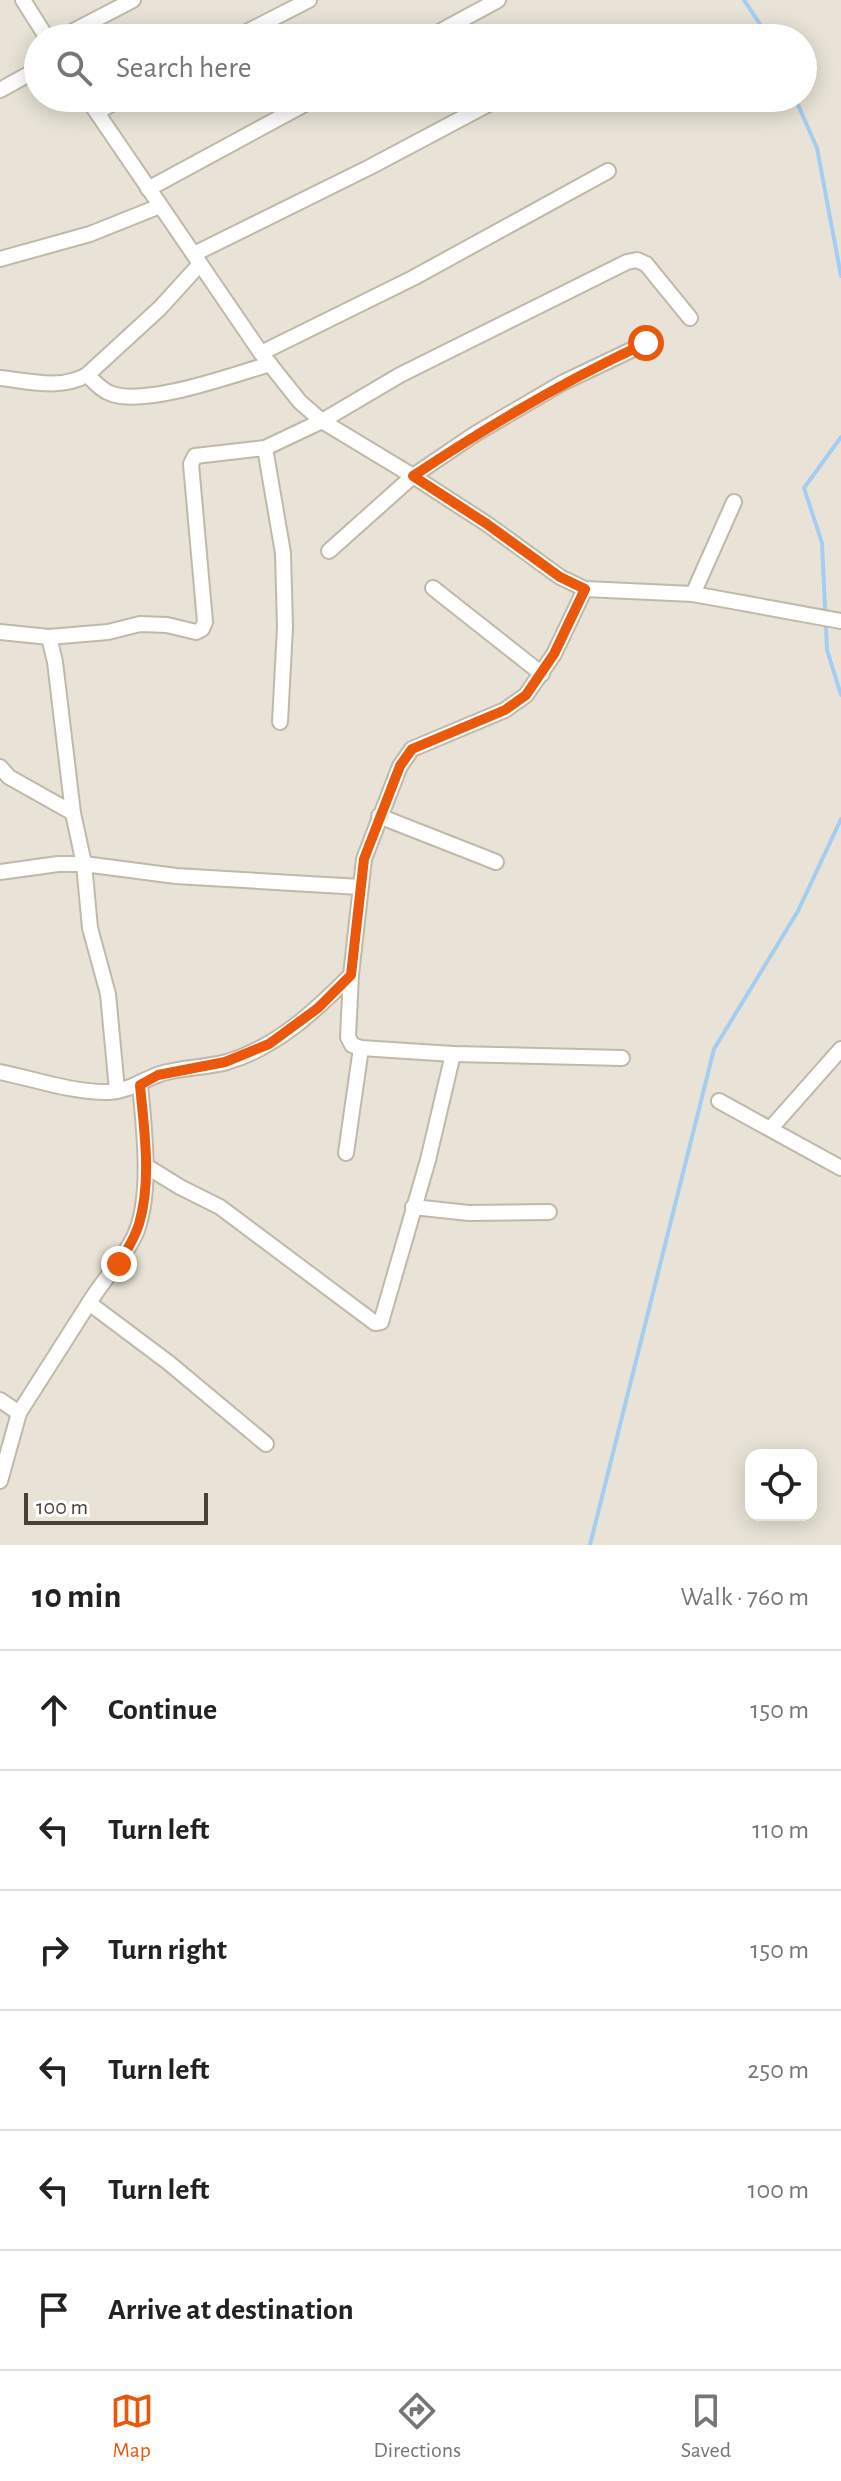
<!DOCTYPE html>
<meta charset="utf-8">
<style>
body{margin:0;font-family:"Alegreya Sans",sans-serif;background:#f2f2f2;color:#222}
.controls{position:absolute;right:24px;bottom:24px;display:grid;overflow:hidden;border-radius:16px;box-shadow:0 4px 20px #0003}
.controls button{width:72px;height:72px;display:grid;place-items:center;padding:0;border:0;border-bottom:2px solid #e0e0e0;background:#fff;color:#222;font:40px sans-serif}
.scale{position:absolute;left:24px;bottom:20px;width:184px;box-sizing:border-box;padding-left:8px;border:4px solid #484236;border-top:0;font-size:22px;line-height:28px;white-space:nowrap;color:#484236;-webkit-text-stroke:6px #fff;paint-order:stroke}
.stop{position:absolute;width:24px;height:24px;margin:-18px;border:6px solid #ea580c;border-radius:50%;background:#fff}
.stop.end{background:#ea580c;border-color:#fff;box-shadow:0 2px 8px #0008}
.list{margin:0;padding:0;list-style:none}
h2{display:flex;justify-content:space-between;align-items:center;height:104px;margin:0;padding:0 32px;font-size:34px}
h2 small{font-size:26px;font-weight:400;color:#767676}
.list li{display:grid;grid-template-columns:52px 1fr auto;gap:24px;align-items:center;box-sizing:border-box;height:120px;padding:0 32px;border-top:2px solid #e0e0e0}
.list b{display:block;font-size:30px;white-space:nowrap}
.list em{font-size:26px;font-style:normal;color:#767676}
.icon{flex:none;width:44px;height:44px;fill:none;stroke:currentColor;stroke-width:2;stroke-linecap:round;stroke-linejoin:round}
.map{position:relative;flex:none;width:841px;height:1545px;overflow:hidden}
.search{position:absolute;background:#fff;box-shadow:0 4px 20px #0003;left:24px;right:24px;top:24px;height:88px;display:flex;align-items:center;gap:20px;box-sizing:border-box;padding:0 28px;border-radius:44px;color:#767676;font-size:30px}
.sheet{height:824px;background:#fff}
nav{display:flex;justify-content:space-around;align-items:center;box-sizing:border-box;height:112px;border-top:2px solid #e0e0e0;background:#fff;font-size:22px;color:#767676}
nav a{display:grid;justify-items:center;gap:4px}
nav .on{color:#ea580c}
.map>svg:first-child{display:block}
.residential{fill:#e8e3d6;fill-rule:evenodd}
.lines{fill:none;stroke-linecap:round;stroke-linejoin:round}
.stream{stroke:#a4cef1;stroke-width:4}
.minor-casing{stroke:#c0b9aa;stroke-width:18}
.minor{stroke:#fff;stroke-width:14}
.route{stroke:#ea580c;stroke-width:10}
</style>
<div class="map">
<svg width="841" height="1545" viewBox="0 0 841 1545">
<rect width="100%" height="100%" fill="#f4f1e8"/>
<path class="residential" d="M0,0H841V1545H0ZM38,38H803V98H38ZM751,1455H811V1515H751Z"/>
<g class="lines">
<g class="stream">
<path d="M744,0L769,38"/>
<path d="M795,98L817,148L841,276"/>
<path d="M841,437L804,488L822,543L827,650L841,695"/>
<path d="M590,1545L714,1049L798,911L841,819"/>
</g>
<g class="minor-casing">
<g id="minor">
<path d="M23,0L47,38"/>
<path d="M60,38L133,0"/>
<path d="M235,38L309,0"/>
<path d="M428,38L498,0"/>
<path d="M0,90L38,69"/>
<path d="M87,98L261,353L300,402L322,421L413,476L487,524L560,577L585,589L693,594L841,621"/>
<path d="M97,112L123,98"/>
<path d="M148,189L316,98"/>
<path d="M194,254L370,167L500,98"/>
<path d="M0,259L90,234L160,206"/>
<path d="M261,353L413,278L608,171"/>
<path d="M87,375C95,382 102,391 112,394C148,406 232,375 270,364"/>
<path d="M0,378C29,381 60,390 87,375L160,308L200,264"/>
<path d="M265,448L283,553L285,627L280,722"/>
<path d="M329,551L413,476L475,434L562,383L646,343"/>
<path d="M433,588L542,674"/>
<path d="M585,589L554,654L526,695L505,710L412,749L400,766L364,859L351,975L348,1037L352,1045L361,1048L453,1054L622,1058"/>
<path d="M693,594L734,502"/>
<path d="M0,632L49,637L55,662L73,813L84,864L90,928L108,994L117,1090"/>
<path d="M49,637L108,632L140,624L167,625L196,632L202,629L205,622L191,464L195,456L265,448L322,421L400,375L627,262L637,260L646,264L690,318"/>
<path d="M0,767L9,777L73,813"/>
<path d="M379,816L496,862"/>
<path d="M0,872L58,864H84L176,876L360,887"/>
<path d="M0,1072C35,1079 73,1093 109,1092C129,1091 142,1080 160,1074C182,1067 205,1068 227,1062C277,1047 315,1011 351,975"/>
<path d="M140,1085C144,1128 153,1198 134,1237C122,1261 103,1280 89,1303L169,1363L266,1444"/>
<path d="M719,1101L841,1168"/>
<path d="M771,1128L841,1049"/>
<path d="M346,1153L361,1048"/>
<path d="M146,1166L180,1187L220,1207L375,1323L381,1322L428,1160L453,1054"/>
<path d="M413,1207L469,1213L549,1212"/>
<path d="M0,1400L19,1413"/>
<path d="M0,1481L19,1413L89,1303"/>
</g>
</g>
<use href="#minor" class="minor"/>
</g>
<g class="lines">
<path class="route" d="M119,1264C126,1251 135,1238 139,1224C152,1180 144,1129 140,1085L158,1075L225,1062L269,1044L318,1008L351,975L364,859L400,766L412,749L505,710L526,695L554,654L585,589L560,577L487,524L413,476C488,426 564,381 646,343"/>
</g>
</svg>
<div class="controls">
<button><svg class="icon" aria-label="locate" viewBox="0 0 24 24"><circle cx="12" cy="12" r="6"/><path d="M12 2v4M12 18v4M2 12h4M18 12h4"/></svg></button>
</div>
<div class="scale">100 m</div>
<div class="stop" style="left:646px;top:343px"></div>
<div class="stop end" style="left:119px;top:1264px"></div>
<div class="search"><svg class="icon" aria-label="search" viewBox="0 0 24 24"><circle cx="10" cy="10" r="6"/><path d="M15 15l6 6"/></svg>Search here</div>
</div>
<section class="sheet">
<h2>10 min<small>Walk · 760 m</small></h2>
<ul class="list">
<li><svg class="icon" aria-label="ahead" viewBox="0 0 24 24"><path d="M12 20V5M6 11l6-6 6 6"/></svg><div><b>Continue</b></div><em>150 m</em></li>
<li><svg class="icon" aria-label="left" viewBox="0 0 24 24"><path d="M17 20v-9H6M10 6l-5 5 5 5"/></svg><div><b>Turn left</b></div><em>110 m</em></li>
<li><svg class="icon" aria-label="right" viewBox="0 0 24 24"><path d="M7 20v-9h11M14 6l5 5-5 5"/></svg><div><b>Turn right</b></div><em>150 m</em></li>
<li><svg class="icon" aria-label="left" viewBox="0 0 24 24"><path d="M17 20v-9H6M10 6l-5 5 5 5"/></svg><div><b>Turn left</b></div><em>250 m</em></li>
<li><svg class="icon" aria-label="left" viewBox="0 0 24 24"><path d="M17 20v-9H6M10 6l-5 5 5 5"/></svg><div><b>Turn left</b></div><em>100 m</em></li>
<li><svg class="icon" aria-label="arrive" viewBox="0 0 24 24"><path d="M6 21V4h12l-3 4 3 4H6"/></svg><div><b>Arrive at destination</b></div></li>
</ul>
</section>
<nav>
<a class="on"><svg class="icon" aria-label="map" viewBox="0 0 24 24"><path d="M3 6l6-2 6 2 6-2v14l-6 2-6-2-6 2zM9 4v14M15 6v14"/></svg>Map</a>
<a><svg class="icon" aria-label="directions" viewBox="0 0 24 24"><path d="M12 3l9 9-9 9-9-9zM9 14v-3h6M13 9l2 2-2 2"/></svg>Directions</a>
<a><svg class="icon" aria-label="saved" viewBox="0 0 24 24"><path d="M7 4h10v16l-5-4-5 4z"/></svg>Saved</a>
</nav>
